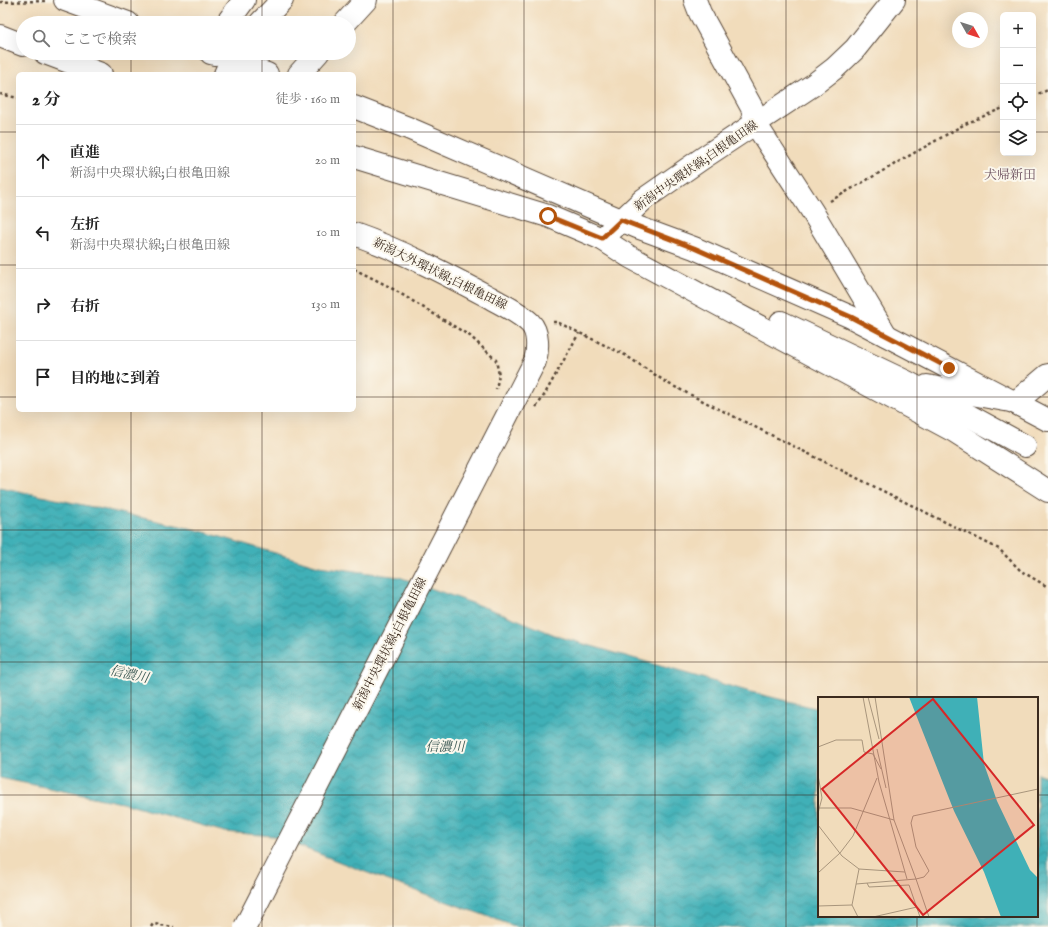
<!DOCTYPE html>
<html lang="ja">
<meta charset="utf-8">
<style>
body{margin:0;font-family:"IM FELL English","Noto Serif JP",serif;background:#f2f2f2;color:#222}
.controls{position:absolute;right:12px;top:12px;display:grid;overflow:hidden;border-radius:6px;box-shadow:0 4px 16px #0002}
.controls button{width:36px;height:36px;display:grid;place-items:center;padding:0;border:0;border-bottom:1px solid #e0e0e0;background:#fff;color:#222;font:20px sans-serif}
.compass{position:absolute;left:952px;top:12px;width:36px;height:36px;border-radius:50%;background:#fff;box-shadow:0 4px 16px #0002;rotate:129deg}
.stop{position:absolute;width:12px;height:12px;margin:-9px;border:3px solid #b45309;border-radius:50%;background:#fff}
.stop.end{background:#b45309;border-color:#fff;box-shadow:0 1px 4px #0008}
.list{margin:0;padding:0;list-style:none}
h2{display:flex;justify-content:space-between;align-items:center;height:52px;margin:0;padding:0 16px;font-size:17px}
h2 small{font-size:13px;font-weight:400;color:#767676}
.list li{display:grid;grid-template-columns:26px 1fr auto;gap:12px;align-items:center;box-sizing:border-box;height:72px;padding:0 16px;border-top:1px solid #e0e0e0}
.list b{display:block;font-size:15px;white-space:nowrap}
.list p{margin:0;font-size:13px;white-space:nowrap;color:#767676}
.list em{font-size:13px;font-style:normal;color:#767676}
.icon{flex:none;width:22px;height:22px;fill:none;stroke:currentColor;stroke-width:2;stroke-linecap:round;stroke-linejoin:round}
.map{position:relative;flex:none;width:1048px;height:927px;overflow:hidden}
.search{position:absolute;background:#fff;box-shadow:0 4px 16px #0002;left:16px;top:16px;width:340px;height:44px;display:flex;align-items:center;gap:10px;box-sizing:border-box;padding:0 14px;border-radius:22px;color:#767676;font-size:15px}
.panel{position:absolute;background:#fff;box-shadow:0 4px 16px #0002;left:16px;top:72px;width:340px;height:340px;border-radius:6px}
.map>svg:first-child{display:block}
.water{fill:url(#water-waves);stroke:#3d6d6a}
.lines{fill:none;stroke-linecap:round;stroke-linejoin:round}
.minor-casing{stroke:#564536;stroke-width:24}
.major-casing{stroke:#564536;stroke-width:24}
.path{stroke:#564536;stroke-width:2.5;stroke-dasharray:3 3;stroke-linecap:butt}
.minor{stroke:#fff;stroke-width:22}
.major{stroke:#fff;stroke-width:22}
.major-bridge-casing{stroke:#564536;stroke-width:24;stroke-linecap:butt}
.major-bridge{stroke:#fff;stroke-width:22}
.route{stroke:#b45309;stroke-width:5}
.grid{fill:none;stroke:#3b2a1e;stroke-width:1;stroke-opacity:0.55}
.labels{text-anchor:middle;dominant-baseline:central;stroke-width:4;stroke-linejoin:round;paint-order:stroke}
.street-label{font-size:12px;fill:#3b2a1e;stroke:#fbf7ec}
.neighbourhood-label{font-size:13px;fill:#705562;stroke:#fbf7ec}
.water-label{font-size:13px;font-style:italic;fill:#3c5954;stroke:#fbf7ec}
.inset-road{fill:none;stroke:#a8957c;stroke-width:1}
.view{fill:#d62828;fill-opacity:0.15;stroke:#d62828;stroke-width:2}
.inset-edge{fill:none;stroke:#3b2a1e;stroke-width:2}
</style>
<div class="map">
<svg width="1048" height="927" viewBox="0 0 1048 927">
<defs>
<pattern id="water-waves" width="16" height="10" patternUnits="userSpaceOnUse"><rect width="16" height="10" fill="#3fb0b7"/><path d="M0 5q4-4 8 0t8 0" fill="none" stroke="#368f94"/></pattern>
</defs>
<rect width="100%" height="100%" fill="#fbf7ec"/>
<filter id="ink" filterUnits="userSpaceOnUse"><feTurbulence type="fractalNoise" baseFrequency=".025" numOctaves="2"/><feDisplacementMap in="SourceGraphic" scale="8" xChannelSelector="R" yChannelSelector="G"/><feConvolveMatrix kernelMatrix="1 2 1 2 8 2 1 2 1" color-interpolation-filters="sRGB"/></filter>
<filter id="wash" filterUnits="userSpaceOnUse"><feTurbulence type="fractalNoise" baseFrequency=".012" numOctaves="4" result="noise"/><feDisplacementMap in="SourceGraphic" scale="16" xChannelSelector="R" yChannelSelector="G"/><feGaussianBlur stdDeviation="0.9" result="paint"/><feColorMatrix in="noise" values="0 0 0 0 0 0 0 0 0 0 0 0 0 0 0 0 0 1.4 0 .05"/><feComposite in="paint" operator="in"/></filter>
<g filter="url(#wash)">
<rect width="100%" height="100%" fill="#f1dcbb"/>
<path class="water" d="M0,487L194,529L319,566L399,577L506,615L560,637L747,691L819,709V916H1037V773L1048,777V927H517L381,878L273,836L225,832L122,803L0,778Z"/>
</g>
<g filter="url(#ink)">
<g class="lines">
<g class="minor-casing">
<g id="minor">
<path d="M65,0L128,23"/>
<path d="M695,0L700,13L752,108L755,123L812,211L886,335"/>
<path d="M227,23L244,0"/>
<path d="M260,23L282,0"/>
<path d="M345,23L366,0"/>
<path d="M0,36L23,45"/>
<path d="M45,53L101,74"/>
<path d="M211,53L215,54"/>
<path d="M246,67L267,74"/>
<path d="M225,74L234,53"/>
<path d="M299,74L318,53"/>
<path d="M354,107L408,128L637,227L694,248L851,317L1048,420"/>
<path d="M602,239L630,257L954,431L1048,491"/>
<path d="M781,322L907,382L1025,446"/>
<path d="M927,386L1016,402L1048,375"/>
</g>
</g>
<g class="major-casing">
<g id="major">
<path d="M354,157L548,216L602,239L644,199L703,158L813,85L835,68L855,49L894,0"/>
<path d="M354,234C400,250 446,274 489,297C503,305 519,312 530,323C539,332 538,350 535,361"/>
</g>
</g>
<g class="path">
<path d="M0,2L45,1"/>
<path d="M0,94L18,98"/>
<path d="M1033,96L1048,90"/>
<path d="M830,201L965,124L1003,108"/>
<path d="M354,269L388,286L470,336L496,360L499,375L496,389"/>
<path d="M553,322H557L625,355L669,384L999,549L1021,571L1048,587"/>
<path d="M536,407L542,399L579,333"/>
<path d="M151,927L153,924L174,927"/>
</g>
<use href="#minor" class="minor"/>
<use href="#major" class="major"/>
<g class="major-bridge-casing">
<path id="major-bridge" d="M245,927L535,361"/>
</g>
<use href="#major-bridge" class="major-bridge"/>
</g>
</g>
<g class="lines" filter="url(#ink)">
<path class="route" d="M548,216L602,238L621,220L694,248L851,317L949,368"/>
</g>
<path class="grid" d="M131,0V23M262,0V23M393,0V927M524,0V927M655,0V927M786,0V927M917,0V698M131,53V74M262,53V74M0,132H18M354,132H1003M1033,132H1048M0,265H18M354,265H1048M0,397H18M354,397H1048M131,410V927M262,410V927M0,530H1048M0,662H1048M0,795H819M1037,795H1048M917,916V927"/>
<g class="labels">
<g class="street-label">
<text transform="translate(696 166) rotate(-35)">新潟中央環状線;白根亀田線</text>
<text transform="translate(440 274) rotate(26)">新潟大外環状線;白根亀田線</text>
<text transform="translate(390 644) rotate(-63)">新潟中央環状線;白根亀田線</text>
</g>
<g class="neighbourhood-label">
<text x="1010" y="175">犬帰新田</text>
</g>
<g class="water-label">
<text transform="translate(129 675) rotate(12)">信濃川</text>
<text x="445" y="747">信濃川</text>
</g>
</g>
<g transform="translate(818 697)">
<rect width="220" height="220" fill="#f1dcbb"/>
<path d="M91,0H159L166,67L179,104L212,173L220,181V220H183L166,175L136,114Z" fill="#3fb0b7"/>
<path class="inset-road" d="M45,0L61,85L89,182M50,0L61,42M57,0L76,123M0,50L18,43H44L46,55L55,57L63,72M59,52L68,91M0,78L4,101L0,116M0,111H33L76,123L98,182L106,180L111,174L98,150L93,126L95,119L220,92M0,128L24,159L41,172L87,175M0,176L22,156L35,139L59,81M49,186L51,190L91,188L102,220M38,187L98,182L111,220M0,209L34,208M40,220L34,208L41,172M55,220L99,210"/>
<path class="view" d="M115,2L216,128L105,218L4,92Z"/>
<rect width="220" height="220" class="inset-edge"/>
</g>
</svg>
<div class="controls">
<button>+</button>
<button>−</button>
<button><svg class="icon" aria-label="locate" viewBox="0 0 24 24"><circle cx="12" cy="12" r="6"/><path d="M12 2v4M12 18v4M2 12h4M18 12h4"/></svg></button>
<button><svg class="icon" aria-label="layers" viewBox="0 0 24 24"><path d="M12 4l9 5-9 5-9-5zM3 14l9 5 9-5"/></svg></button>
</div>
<svg class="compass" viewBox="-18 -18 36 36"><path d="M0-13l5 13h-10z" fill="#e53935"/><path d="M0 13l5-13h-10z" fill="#767676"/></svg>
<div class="stop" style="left:548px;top:216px"></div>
<div class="stop end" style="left:949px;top:368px"></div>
<div class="search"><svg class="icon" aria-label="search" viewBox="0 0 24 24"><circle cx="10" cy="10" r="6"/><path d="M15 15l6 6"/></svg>ここで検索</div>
<section class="panel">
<h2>2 分<small>徒歩 · 160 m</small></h2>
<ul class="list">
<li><svg class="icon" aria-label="ahead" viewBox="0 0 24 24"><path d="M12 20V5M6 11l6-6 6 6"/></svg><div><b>直進</b><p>新潟中央環状線;白根亀田線</p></div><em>20 m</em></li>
<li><svg class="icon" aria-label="left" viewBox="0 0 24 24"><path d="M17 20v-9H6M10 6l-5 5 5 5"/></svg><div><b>左折</b><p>新潟中央環状線;白根亀田線</p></div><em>10 m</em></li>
<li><svg class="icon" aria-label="right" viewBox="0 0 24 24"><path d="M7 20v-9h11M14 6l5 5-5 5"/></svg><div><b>右折</b></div><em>130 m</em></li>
<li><svg class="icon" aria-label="arrive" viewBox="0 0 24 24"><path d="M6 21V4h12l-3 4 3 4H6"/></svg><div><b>目的地に到着</b></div></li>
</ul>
</section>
</div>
